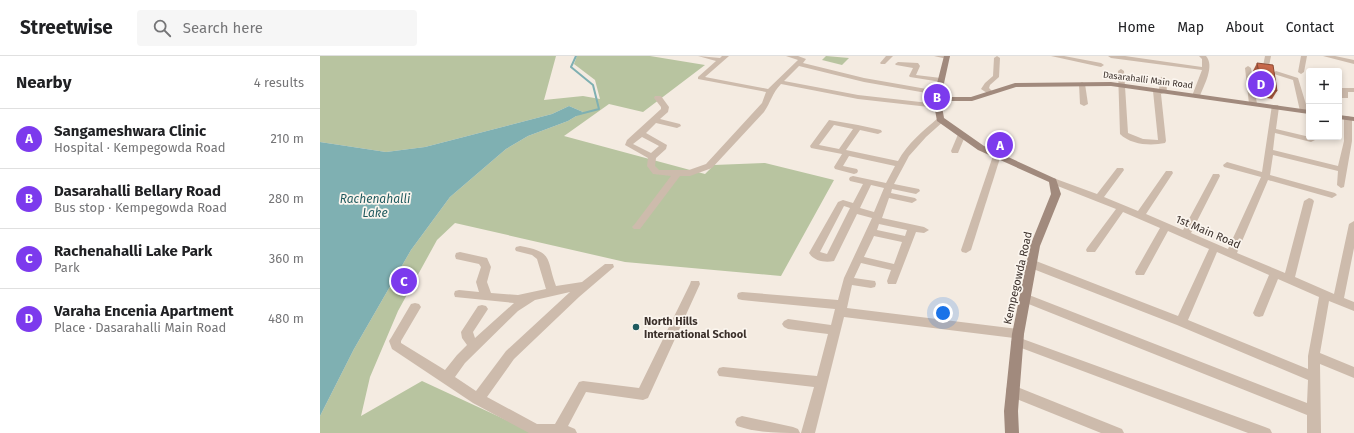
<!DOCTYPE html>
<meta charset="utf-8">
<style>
body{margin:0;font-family:"Fira Sans",sans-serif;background:#f6f6f6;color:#202124}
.controls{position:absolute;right:12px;top:12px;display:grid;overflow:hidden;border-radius:4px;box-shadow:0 2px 6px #0003}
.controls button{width:36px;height:36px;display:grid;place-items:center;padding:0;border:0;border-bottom:1px solid #e0e0e0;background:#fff;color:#202124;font:20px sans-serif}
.you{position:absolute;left:623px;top:257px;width:14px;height:14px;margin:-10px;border:3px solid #fff;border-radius:50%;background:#1a73e8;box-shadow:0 0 0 6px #1a73e833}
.badge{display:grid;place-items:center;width:26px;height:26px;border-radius:50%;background:#7c3aed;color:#fff;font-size:13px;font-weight:700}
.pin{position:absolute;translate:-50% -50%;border:2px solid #fff;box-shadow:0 1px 4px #0006}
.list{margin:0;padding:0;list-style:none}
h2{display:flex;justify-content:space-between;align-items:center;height:52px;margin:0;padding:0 16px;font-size:17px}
h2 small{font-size:13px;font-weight:400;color:#757577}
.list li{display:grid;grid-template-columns:26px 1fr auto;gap:12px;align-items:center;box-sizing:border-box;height:60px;padding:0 16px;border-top:1px solid #e0e0e0}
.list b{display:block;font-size:15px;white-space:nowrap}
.list p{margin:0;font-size:13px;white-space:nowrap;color:#757577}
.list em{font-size:13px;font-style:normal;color:#757577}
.icon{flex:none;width:22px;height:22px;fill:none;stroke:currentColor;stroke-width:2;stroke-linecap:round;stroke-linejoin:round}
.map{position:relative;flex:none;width:1034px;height:377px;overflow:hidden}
header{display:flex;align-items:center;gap:24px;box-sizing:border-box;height:56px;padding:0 20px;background:#fff;border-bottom:1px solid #e0e0e0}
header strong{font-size:19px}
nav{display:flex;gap:22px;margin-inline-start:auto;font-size:14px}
.search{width:280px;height:36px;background:#f6f6f6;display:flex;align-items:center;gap:10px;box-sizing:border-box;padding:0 14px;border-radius:4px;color:#757577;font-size:15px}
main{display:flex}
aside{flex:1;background:#fff}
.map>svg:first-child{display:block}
.green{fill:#b8c4a0}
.water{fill:#7fb0b2}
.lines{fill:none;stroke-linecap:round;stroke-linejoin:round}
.stream{stroke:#7fb0b2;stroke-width:2}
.street{fill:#cdbbac;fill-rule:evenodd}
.secondary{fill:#a18a7d;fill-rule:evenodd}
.wall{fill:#ac5a40}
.building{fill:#c8694b;stroke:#8c4a34}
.poi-dot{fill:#1f5a5e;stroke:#fbf5ee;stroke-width:1.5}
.labels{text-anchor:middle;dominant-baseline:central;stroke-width:3.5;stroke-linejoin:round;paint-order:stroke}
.far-street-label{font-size:9px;fill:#3b302b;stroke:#fbf5ee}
.street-label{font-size:11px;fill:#3b302b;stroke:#fbf5ee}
.poi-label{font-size:11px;font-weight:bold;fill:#3b302b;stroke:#fbf5ee;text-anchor:start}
.water-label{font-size:12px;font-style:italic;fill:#1f5a5e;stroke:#fbf5ee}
</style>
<header>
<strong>Streetwise</strong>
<div class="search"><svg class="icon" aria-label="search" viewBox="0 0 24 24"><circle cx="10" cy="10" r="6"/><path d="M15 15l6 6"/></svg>Search here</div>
<nav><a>Home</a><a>Map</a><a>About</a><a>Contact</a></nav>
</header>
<main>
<aside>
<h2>Nearby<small>4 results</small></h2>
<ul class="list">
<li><span class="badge">A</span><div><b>Sangameshwara Clinic</b><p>Hospital · Kempegowda Road</p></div><em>210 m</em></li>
<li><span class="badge">B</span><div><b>Dasarahalli Bellary Road</b><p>Bus stop · Kempegowda Road</p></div><em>280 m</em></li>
<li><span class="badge">C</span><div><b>Rachenahalli Lake Park</b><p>Park</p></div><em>360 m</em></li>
<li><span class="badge">D</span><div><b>Varaha Encenia Apartment</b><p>Place · Dasarahalli Main Road</p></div><em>480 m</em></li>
</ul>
</aside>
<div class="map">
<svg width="1034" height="377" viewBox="0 0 1034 377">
<rect width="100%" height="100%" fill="#f4ebe1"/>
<g class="green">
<path d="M0,0H236L224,44L263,40L280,43L275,24L254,8L257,0H330L385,9L323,56L289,48L244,80L385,118L394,109L445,107L514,124L461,220L305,206L135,167L117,184L78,255L50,321L41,360L102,325L214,377H0V360L34,293L91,194L130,141L186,93L208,80L248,65L263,56L249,50L232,58L105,91L66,96L0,86Z"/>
<path d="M506,0L529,2L522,9L502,4Z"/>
</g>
<path class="water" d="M249,50L263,56L248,65L208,80L186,93L130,141L91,194L34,293L0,360V86L66,96L105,91L232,58Z"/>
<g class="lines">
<path class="stream" d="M256,0L251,11L273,29L279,53L256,59"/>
<g class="street">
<path d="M378,0L400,2L402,0H409L385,21L448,33L478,4L466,0H478L486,3L483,7L544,22L618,35L622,37L618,39L544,26L479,10L464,25L538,39L618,48L622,50L618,52L538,43L461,28C452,37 451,46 444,56L392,112L370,120H360L320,173H314L312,171L314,169L351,120L333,118L327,110L328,102L305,89L307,84L341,53V51L334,42L335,40H341L349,51L348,56L340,63L360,68L361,70L357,72L336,67L326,77L347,89L346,93L336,102L335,110L339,114H369L386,108L442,47L446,36L378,23V21L396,5ZM322,81L339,90L331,97L313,88Z"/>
<path d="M566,0H573L565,8H561L560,7Z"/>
<path d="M614,0H630V1L627,3Z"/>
<path d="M677,0L680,2L679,21L670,29L669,32L674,37L670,39L661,33L665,27L673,20L674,2Z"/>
<path d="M731,0H744L781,7L784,9L781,11Z"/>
<path d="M788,0H805L882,11V3L879,0H886C895,10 884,29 880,40L876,42L872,40L882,14L791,2Z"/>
<path d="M945,0H951L949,10L946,12L943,10Z"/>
<path d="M981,0H987L984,16L981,18L978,16Z"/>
<path d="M1003,0H1015L1034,4V8Z"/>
<path d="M578,6L598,7L600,10L596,19L621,22L624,24L621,26L590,21L589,20L593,12L576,9L575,8Z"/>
<path d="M928,10L931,12L937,48L933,50L929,48L925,12Z"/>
<path d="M801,13L804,15L808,77L823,83L838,84L833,35L834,33H839L841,21L846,22L847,36L841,38L846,85L845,87C831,90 811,89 800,78L798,15Z"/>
<path d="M956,15L978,22L988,55L987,57H981L980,55L973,24L954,18L953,17Z"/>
<path d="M762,26L765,28L768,48L764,50L760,48L759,28Z"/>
<path d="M1021,32H1034V36H1028V42H1022Z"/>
<path d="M952,49H958L959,51L956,73L994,82L995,84L991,86L955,77L953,94L1018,110L1024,85V62L1028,60L1032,62V85L1024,131L1021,132L1017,129L1018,115L953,99L950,119L1015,137L1017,139L1012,142L948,124L917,197L965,217L984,145L989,142L992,143L994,145L975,221L1014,238L1029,168L1034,165V192L1024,242L1034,246V255L1009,245L1000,297L1034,311V322L1000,308L1001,377H987V359L701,245L699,242L701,239L705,238L709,239L987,347L988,324L857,269L708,211L707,208L708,205H716L858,260L889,193L848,175L824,219H816L815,216L840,172L803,156L775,196H767L766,194L767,192L796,153L730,127L729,125L733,122L736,123L777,138L797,112H803L804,114L784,141L818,155L846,115H852L853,117L826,158L863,174L892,120L893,118H899L900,120L871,177L908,193L941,121L904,111L903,109L907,106L942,116ZM897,196L949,219L933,257L935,260L939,261L943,260L958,223L999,241L988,300V313L868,264Z"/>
<path d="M618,62H621L625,64L606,81L589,100L574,128L599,133L600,135L596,138L572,133L571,137L595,142L597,144L592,147L569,142L562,162L604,171L609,174L604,177L596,176L576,228H568L567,225L571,214L541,207L534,222L555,225L556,228L555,231L551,232L532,229L527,252L698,273L702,275L704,278L700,282L945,371L950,373L952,377H928L693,289L691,286L694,282L524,261L495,377H481L494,331L399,320L397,316L399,312L403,311L497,320L508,278L468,273L464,271L462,268L464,265L468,263L511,269L515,253L422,244L418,243L417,240L418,237L422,236L518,244L524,222L552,162L537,158L514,205C505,207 494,205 489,197L518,146L523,144L533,147L543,128L530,125L529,123L530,121L533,120L566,127L575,110L529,100L523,110L537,113L538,115L537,117L534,118L515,113L514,111L522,98L491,92L490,90L509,64L538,69L561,74L562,76L558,78L540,74L526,94L578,105C587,88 603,75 618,62ZM514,69L533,73L519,93L499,89ZM551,129L564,132L554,156L540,152ZM524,150L530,152L507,198L500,196ZM559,168L587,174L585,180L557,174ZM554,180L582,186L574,208L544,201Z"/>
<path d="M639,76H642L646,78L638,97H632L631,95Z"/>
<path d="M674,97H677L681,99L651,194L646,197L642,196L641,194Z"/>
<path d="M200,190C234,196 226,203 236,230L262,226L285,208H293L294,211L259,241L194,303L167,341L217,368H235L259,326L263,325L319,332L370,228L371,225H379L380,228L328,342L323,344L266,336L248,370L255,373L257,377H209L153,347L72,293L69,285L71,282L91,248L95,247L99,248L101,251L81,285V287L125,314L137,299L147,289L142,282L141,276L158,250L162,249L166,250L168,253L153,276L155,282L194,247L135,241L134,238L135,235L139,234L159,236L156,226L161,211L159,208L136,203L135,200L136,197L140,196L167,202L171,211L167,226L171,237L198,239L226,233L217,203L212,199L196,195L195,193L196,191ZM250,236L186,295L156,335L135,321L145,307L198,255L215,244Z"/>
<path d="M692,329L802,373L804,377H781L687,339L686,335L687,331Z"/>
<path d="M422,360L473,371L478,373L480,377C458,377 438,377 417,370L415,366L417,362Z"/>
</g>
<g class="secondary">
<path d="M624,0H630L621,41H651L695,27L791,26L989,54V58L791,30L696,31L652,45H621L624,62L664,90L736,123L741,138L720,190L704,278L698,355L699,377H685L684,355L692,278L710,190L731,138L729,126L658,94L617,65L613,43Z"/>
<path d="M1019,59L1034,61V65L1019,63Z"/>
</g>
</g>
<path class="wall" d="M937,7L957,35L952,43L937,40L933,15Z"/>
<path class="building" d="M937,7L953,9L957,35L942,32Z"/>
<circle class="poi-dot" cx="316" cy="271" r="4"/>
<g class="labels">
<g class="far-street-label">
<text transform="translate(828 24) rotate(7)">Dasarahalli Main Road</text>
</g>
<g class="street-label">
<text transform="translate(888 176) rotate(23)">1st Main Road</text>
<text transform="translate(698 222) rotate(-77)">Kempegowda Road</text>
</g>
<g class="poi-label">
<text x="324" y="265">North Hills<tspan x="324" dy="13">International School</tspan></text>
</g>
<g class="water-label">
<text x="55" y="143">Rachenahalli<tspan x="55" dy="14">Lake</tspan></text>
</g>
</g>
</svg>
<div class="controls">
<button>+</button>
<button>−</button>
</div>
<div class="you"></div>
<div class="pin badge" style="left:680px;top:89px">A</div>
<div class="pin badge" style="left:617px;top:41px">B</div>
<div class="pin badge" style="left:84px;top:225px">C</div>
<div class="pin badge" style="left:941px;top:28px">D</div>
</div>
</main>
